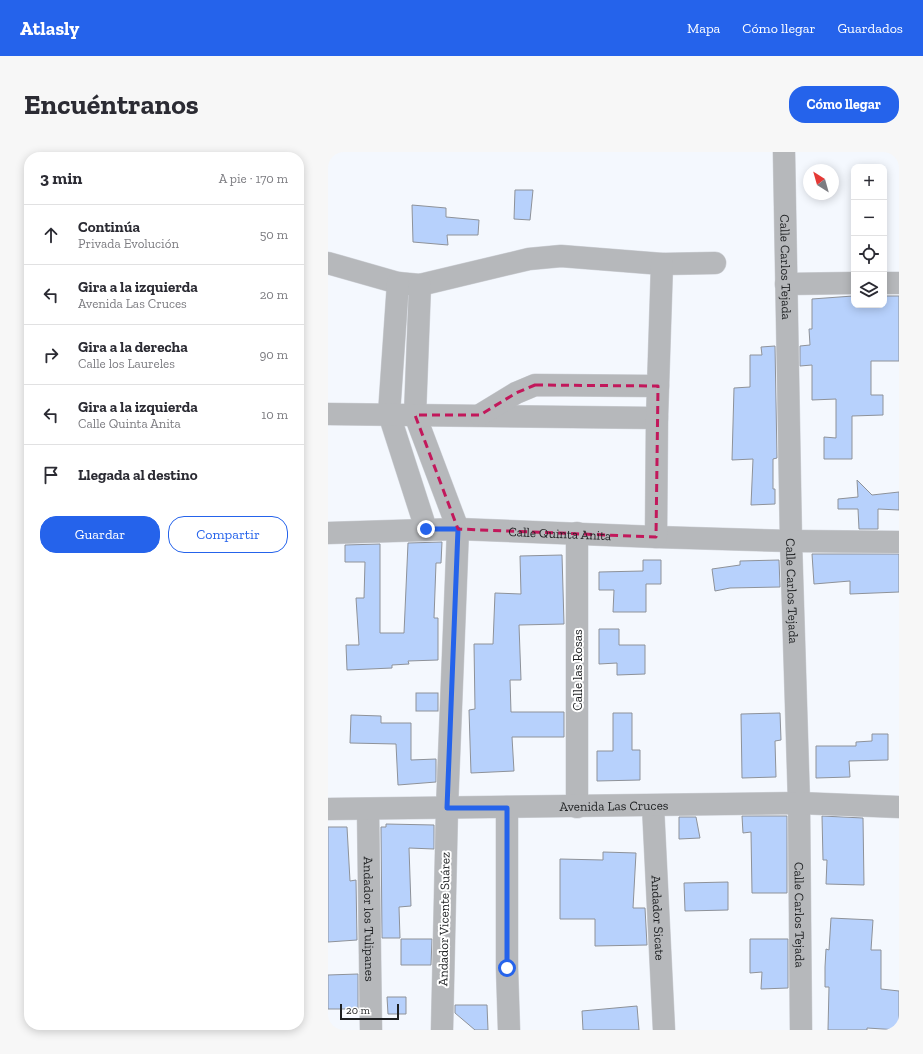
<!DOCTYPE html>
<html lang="es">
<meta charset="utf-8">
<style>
body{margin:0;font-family:"Zilla Slab",serif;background:#f7f7f7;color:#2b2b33}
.controls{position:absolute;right:12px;top:12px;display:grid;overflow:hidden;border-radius:8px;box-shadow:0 2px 10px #0003}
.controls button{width:36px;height:36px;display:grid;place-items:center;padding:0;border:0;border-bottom:1px solid #e1e1e2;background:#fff;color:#2b2b33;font:20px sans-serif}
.compass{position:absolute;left:475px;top:12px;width:36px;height:36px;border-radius:50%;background:#fff;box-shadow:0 2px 10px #0003;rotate:323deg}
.scale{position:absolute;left:12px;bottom:10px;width:59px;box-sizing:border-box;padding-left:4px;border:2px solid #1e2022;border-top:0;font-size:11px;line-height:14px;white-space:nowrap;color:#1e2022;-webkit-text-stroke:3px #fff;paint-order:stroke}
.stop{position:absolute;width:12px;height:12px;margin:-9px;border:3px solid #2563eb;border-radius:50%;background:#fff}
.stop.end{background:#2563eb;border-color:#fff;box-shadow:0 1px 4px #0008}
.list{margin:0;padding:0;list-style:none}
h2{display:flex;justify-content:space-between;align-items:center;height:52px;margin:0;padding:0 16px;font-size:17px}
h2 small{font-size:13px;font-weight:400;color:#7c7c81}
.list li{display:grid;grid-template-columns:26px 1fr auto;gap:12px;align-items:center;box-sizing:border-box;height:60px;padding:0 16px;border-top:1px solid #e1e1e2}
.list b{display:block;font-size:15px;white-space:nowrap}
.list p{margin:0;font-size:13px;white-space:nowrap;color:#7c7c81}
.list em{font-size:13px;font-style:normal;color:#7c7c81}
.actions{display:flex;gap:8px;padding:12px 16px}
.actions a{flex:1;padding:9px 0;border:1px solid #2563eb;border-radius:16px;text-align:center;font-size:14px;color:#2563eb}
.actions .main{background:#2563eb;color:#fff}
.icon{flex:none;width:22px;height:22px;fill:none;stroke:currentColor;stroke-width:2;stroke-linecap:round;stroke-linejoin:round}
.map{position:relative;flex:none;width:571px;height:878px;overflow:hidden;border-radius:16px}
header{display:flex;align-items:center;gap:24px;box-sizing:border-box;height:56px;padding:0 20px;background:#2563eb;color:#fff}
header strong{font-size:19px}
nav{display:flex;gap:22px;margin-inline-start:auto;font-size:14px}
.intro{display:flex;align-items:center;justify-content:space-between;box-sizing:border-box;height:96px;padding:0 24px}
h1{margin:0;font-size:28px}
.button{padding:10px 18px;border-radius:16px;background:#2563eb;color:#fff;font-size:14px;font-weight:700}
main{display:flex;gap:24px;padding:0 24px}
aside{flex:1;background:#fff;border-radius:16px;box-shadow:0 2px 10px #0003}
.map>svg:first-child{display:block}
.building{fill:#b7d1fc;stroke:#8e9299}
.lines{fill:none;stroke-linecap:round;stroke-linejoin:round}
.minor-casing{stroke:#d2d5db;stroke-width:23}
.tertiary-casing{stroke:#d2d5db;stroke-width:23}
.minor{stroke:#b6b8bb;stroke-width:22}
.tertiary{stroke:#b6b8bb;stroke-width:22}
.route{stroke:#2563eb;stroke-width:5}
.marked{fill:none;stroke:#c2185b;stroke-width:3;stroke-dasharray:8 5;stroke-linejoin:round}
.labels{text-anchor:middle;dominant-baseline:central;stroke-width:4;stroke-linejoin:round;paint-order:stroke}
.street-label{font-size:13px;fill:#1e2022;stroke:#fff}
</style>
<header>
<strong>Atlasly</strong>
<nav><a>Mapa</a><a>Cómo llegar</a><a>Guardados</a></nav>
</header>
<div class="intro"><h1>Encuéntranos</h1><a class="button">Cómo llegar</a></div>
<main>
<aside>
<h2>3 min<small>A pie · 170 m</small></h2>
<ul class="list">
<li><svg class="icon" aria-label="ahead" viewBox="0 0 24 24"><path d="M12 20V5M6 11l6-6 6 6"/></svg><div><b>Continúa</b><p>Privada Evolución</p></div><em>50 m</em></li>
<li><svg class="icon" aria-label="left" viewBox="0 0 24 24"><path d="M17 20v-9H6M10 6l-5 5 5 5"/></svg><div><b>Gira a la izquierda</b><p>Avenida Las Cruces</p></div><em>20 m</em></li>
<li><svg class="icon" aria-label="right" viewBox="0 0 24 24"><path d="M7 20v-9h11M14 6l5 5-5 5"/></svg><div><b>Gira a la derecha</b><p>Calle los Laureles</p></div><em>90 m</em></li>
<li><svg class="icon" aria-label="left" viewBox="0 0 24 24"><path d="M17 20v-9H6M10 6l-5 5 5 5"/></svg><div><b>Gira a la izquierda</b><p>Calle Quinta Anita</p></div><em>10 m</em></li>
<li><svg class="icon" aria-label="arrive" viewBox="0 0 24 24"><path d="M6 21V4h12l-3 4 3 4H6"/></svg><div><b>Llegada al destino</b></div></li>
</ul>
<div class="actions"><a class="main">Guardar</a><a>Compartir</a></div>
</aside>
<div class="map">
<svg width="571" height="878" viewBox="0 0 571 878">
<rect width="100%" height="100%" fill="#f4f8fe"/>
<g class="building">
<path d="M187,38H205L202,68L186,67Z"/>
<path d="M84,53L118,56V65L151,68L150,83H119L120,93L85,90Z"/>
<path d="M525,144L526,153H556V144H571V209H543V243H555V263L524,264V307H496V285L508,286V247L484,248V213L472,214V194L482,193L481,177H484V147Z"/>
<path d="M447,194L449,306L445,307V337H447V352L423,353L425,307L404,308L406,236L422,235V203H434L433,195Z"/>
<path d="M529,328L544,343L571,340V358L550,357V377H531L530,357H510V347L530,345Z"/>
<path d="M114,390L113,411H108L106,466H110V508L80,509L81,512L64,513V516L19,518L18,493H31L28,446H36L37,410H17V393L52,392V481H76L80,391Z"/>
<path d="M484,402H571V440L522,442V429L486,432Z"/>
<path d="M234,403L236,472L191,473L193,528H182L183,560H236V585H184L186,619L143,621L141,558L147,557L146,492H165L167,441L193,442L192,404Z"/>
<path d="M315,408H333V432H318V460H285L286,438H271V420L315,419Z"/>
<path d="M451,408L452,435L402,436L387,439L384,417L412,413V409Z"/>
<path d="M271,477H291V493H317V522L289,523V511L271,512Z"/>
<rect x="88" y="541" width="22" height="18"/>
<path d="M285,561H304V598H312V628L269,629V599H285Z"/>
<path d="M452,561L453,588L447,589L448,625L414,626L413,562Z"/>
<path d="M23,563L53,564V571H83V608L108,607V630L70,633L68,592L22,591Z"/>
<path d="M544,582H560V608L521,609L522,625L488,626V594H528V590L544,589Z"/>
<path d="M414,664H459V741H424L423,680L415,681Z"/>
<path d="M494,664L535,666L536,733L498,732L499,708H495Z"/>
<path d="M351,665H368L372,686L351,687Z"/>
<path d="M58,672L106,673V697L81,696L83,754L71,755L72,786H54L53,675H58Z"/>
<path d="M0,675H19L22,729L28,728L29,788L0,790Z"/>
<path d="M275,700L308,701L305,756H317L319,793L267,794V767H232V707L275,708Z"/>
<path d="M400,730V758L357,759L356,731Z"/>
<path d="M503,766L545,768L543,798H553V837L571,839V878L539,876V878H500L501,835H497V815L498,797L501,798Z"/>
<path d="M73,787H104L103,813H73Z"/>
<path d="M422,787H460V836L433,837L434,820L422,821Z"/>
<path d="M30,822V857H0V823Z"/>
<path d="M59,845H78V862H60Z"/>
<path d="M127,853H159L160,878H147L127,861Z"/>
<path d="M309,854L311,878H255L254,859Z"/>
</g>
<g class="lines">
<g class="minor-casing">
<g id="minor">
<path id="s1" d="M456,0L463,389L471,651L473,878"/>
<path d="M0,111L70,131L92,133L201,107L233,104L334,112L387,111"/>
<path d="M70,131L61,262L98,377"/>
<path d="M556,131H571"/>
<path d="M458,132L526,131"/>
<path d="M92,133L87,263L130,377L119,656L114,878"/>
<path d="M0,262L329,266"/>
<path d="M152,263L188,241L207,233L330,234"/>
<path id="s2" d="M0,381L130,377L328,385L463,389L571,390"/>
<path d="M328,385L329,266L334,112"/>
<path id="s3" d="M325,654L336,878"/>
<path d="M179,655V816L181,878"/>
<path d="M249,655V381"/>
<path id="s4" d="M40,657L43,878"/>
</g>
</g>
<g class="tertiary-casing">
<g id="tertiary">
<path id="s5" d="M0,657L471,651L571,655"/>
</g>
</g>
<use href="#minor" class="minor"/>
<use href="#tertiary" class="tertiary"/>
</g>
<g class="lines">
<path class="route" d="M98,377H130L119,656H179V816"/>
</g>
<path class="marked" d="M207,233L330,234L328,385L130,377L87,263H152L188,241Z"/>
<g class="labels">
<g class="street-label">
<text stroke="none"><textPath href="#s1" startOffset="115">Calle Carlos Tejada</textPath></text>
<text stroke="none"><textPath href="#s2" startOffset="232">Calle Quinta Anita</textPath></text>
<text stroke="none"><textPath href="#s1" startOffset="439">Calle Carlos Tejada</textPath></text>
<text transform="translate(249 518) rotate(-90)">Calle las Rosas</text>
<text stroke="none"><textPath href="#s5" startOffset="286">Avenida Las Cruces</textPath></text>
<text stroke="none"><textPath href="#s1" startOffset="763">Calle Carlos Tejada</textPath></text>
<text stroke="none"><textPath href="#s3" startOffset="112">Andador Sicate</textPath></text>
<text stroke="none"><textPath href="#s4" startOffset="110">Andador los Tulipanes</textPath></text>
<text transform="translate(116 767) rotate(-89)">Andador Vicente Suárez</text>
</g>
</g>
</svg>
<div class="controls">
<button>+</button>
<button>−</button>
<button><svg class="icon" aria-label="locate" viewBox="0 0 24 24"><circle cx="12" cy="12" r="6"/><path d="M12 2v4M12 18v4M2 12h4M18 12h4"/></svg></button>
<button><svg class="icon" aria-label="layers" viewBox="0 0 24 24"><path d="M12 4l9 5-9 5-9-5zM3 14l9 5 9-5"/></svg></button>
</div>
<svg class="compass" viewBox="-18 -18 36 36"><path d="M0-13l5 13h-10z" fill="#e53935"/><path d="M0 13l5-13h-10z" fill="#7c7c81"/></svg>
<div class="scale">20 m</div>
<div class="stop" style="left:179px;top:816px"></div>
<div class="stop end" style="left:98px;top:377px"></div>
</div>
</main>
